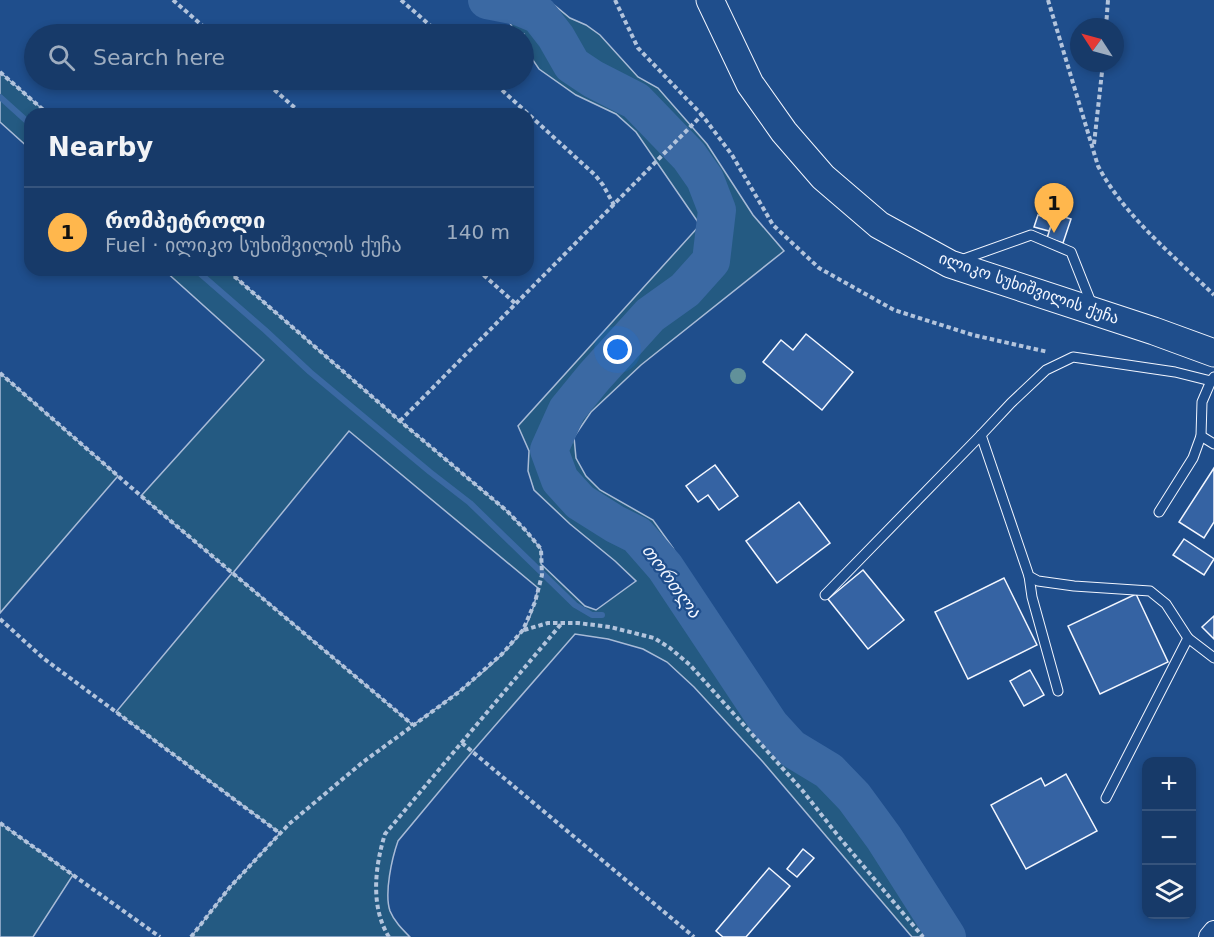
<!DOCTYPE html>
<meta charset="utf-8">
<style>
body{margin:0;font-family:"DejaVu Sans","Noto Sans Georgian",sans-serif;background:#244571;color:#f1f3f6}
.controls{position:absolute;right:18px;bottom:18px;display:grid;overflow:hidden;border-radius:12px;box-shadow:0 3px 9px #0003}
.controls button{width:54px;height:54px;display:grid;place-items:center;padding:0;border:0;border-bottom:2px solid #36547d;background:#173a69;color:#f1f3f6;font:30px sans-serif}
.compass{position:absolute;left:1070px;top:18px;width:54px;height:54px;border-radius:50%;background:#173a69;box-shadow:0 3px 9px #0003;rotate:306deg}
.you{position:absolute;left:618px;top:350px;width:21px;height:21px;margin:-15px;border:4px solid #fff;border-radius:50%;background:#1a73e8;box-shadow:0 0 0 9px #1a73e833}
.badge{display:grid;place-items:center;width:39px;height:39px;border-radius:50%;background:#ffb74d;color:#111;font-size:20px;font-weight:700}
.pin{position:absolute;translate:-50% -50px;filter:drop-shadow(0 2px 3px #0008)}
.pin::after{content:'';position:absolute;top:32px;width:21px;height:18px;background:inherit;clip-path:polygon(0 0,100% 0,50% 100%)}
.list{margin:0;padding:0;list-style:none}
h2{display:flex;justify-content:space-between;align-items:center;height:78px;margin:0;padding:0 24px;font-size:26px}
h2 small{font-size:20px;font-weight:400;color:#9eadc0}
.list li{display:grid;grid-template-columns:39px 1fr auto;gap:18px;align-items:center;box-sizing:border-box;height:90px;padding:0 24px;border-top:2px solid #36547d}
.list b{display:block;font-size:22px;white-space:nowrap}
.list p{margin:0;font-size:20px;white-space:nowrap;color:#9eadc0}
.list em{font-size:20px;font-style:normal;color:#9eadc0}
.icon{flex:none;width:33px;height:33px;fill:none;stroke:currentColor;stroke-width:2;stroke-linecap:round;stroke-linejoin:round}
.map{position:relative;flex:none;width:1214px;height:937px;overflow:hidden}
.search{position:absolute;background:#173a69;box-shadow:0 3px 9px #0003;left:24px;top:24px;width:510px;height:66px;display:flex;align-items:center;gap:15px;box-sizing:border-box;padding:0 21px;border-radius:33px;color:#9eadc0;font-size:22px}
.panel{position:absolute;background:#173a69;box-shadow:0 3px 9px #0003;left:24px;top:108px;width:510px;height:168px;border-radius:18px}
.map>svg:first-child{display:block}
.green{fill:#245a82;stroke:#a8bbd7;stroke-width:1.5;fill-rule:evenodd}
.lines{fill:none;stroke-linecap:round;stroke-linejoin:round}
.stream{stroke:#3b69a3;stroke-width:6}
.river{stroke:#3b69a3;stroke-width:38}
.building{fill:#3563a3;stroke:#f2f6ff;stroke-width:1.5}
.lane-casing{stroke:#f2f6ff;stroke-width:11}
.street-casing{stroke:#f2f6ff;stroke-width:22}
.secondary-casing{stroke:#f2f6ff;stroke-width:29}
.path{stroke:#b3c4dc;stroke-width:4;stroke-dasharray:4.5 3;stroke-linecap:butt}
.lane{stroke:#1f4e8c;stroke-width:9}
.street{stroke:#1f4e8c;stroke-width:20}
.secondary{stroke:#1f4e8c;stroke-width:27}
.tree{fill:#61919a}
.labels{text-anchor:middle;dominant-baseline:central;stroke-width:4.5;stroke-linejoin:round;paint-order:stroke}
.street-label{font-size:16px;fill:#f2f6ff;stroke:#1f4e8c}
.water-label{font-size:18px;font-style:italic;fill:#f2f6ff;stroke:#1f4e8c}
</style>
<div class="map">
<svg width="1214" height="937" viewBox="0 0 1214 937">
<rect width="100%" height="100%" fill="#1f4e8c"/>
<g class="green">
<path d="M487,0H544L554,5L570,18L586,25L600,35L638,77L658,88L707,144L753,215L784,251L641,365L591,412L574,437L576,458L586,476L600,490L653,520L673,548L691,584L682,593L738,675L770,725L791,748L829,771L854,797L884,838L947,937H912L763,762L694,687L667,662L643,649L608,639L575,634L472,752L398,841C392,858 384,893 390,911C394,921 402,929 410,937H191L230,887L280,833L116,712L232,573L141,496L264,360L164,270H227L400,421L507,511L527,532L541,549V564L585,606L596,610L636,581L615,561L570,524L534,490L528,471L529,451L518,426L700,225L636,132L616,114L576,95L539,69L524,47V34H516L499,3ZM349,431L538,588C535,602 531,620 522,631C496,667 449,699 413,725L233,573Z"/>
<path d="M0,72L48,114H30V149L0,122Z"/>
<path d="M0,373L118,476L0,613Z"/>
<path d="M0,823L73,875L33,937H0Z"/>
</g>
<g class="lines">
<g class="stream">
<path d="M0,97L30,124"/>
<path d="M196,270L265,330L310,372L430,472L470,503L575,605L592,615H602"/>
</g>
<path class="river" d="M487,0L517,6L539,15L556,37L572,65L593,79L636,101L689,156L705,179L717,210L711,261L685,290L650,315L594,377L567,410L549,450L560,480L580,502L615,524L637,535L665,567L770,725L791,748L829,771L854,797L884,838L947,937"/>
</g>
<g class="building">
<path d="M1055,214L1071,219L1063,243L1047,238Z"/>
<path d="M1038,215L1053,220L1049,231L1034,227Z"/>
<path d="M806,334L853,372L822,410L763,362L781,340L793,350Z"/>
<path d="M715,465L738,496L719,510L708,495L698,502L686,486Z"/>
<path d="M1214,468V522L1204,538L1179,522Z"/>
<path d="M799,502L830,543L777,583L746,541Z"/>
<path d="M1184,539L1214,559L1204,575L1173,555Z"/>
<path d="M863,570L904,620L868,649L828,599Z"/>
<path d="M1004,578L1037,645L968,679L935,612Z"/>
<path d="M1136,594L1168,662L1100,694L1068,626Z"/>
<path d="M1214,616V639L1202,627Z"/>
<path d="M1030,670L1044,695L1024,706L1010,681Z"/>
<path d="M1066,774L1097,831L1026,869L991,805L1041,778L1045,786Z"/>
<path d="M803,849L814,858L797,877L787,869Z"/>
<path d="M769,868L790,886L746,937H723L716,931Z"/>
</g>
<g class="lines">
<g class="lane-casing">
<g id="lane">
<path d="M961,260L1031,235L1071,252L1092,305"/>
<path d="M981,435L1029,576L1038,581L1074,586L1150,591L1166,604L1188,638L1214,658"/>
<path d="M1201,436L1214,444"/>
<path d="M1159,512L1193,458L1201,436L1202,402L1211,381L1214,377"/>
<path d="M1029,576L1032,597L1058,691"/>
<path d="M825,595L981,435L1011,403L1046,370L1073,357L1175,372L1211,381"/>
<path d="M1106,798L1188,638"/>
</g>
</g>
<g class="street-casing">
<path id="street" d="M1209,937L1214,931"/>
</g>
<g class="secondary-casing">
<path id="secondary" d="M710,0L750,84L784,132L823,177L879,225L950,264L1154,331L1214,353"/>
</g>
<g class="path">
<path d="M173,0L212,34"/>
<path d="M401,0L440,34"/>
<path d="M615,0L638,48L702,115"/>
<path d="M1048,0L1098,166C1125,217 1173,255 1214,295"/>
<path d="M1106,27L1108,0"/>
<path d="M0,72L48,114"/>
<path d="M263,80L302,114"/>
<path d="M491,80L595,175L603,185L614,205"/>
<path d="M1094,144L1103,63"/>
<path d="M478,270L516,304"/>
<path d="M0,373L141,496L413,725"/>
<path d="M400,421L702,115L732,155L773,225L819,268L894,310L973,335L1048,352"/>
<path d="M0,619L43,658L281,834"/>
<path d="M524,630L548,623H578L610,627L654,638L670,648L690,665L802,790L839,837L923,937"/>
<path d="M462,743L694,937"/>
<path d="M0,823L160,937"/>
<path d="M191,937L230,887L289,824L363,762L459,692L502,654L523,630L535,602L542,575L541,549L527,532L507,511L400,421L227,270"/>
<path d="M389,937C370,907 375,866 385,834L562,623"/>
</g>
<use href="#lane" class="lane"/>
<use href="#street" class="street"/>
<use href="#secondary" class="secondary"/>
</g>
<circle class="tree" cx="738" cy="376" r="8"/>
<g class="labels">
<g class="street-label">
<text transform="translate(1029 288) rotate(19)">ილიკო სუხიშვილის ქუჩა</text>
</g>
<g class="water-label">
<text transform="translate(672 581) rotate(54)">თორთლა</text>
</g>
</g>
</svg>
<div class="controls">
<button>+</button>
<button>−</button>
<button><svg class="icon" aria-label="layers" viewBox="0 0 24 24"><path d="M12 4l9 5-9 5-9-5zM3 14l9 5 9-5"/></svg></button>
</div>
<svg class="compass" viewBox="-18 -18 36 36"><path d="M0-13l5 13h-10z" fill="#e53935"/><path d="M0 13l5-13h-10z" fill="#9eadc0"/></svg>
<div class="you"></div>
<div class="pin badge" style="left:1054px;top:233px">1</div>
<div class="search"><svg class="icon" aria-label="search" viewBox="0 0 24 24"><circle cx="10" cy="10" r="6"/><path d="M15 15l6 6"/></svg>Search here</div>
<section class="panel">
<h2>Nearby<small></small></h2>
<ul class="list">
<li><span class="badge">1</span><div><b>რომპეტროლი</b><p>Fuel · ილიკო სუხიშვილის ქუჩა</p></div><em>140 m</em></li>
</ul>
</section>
</div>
